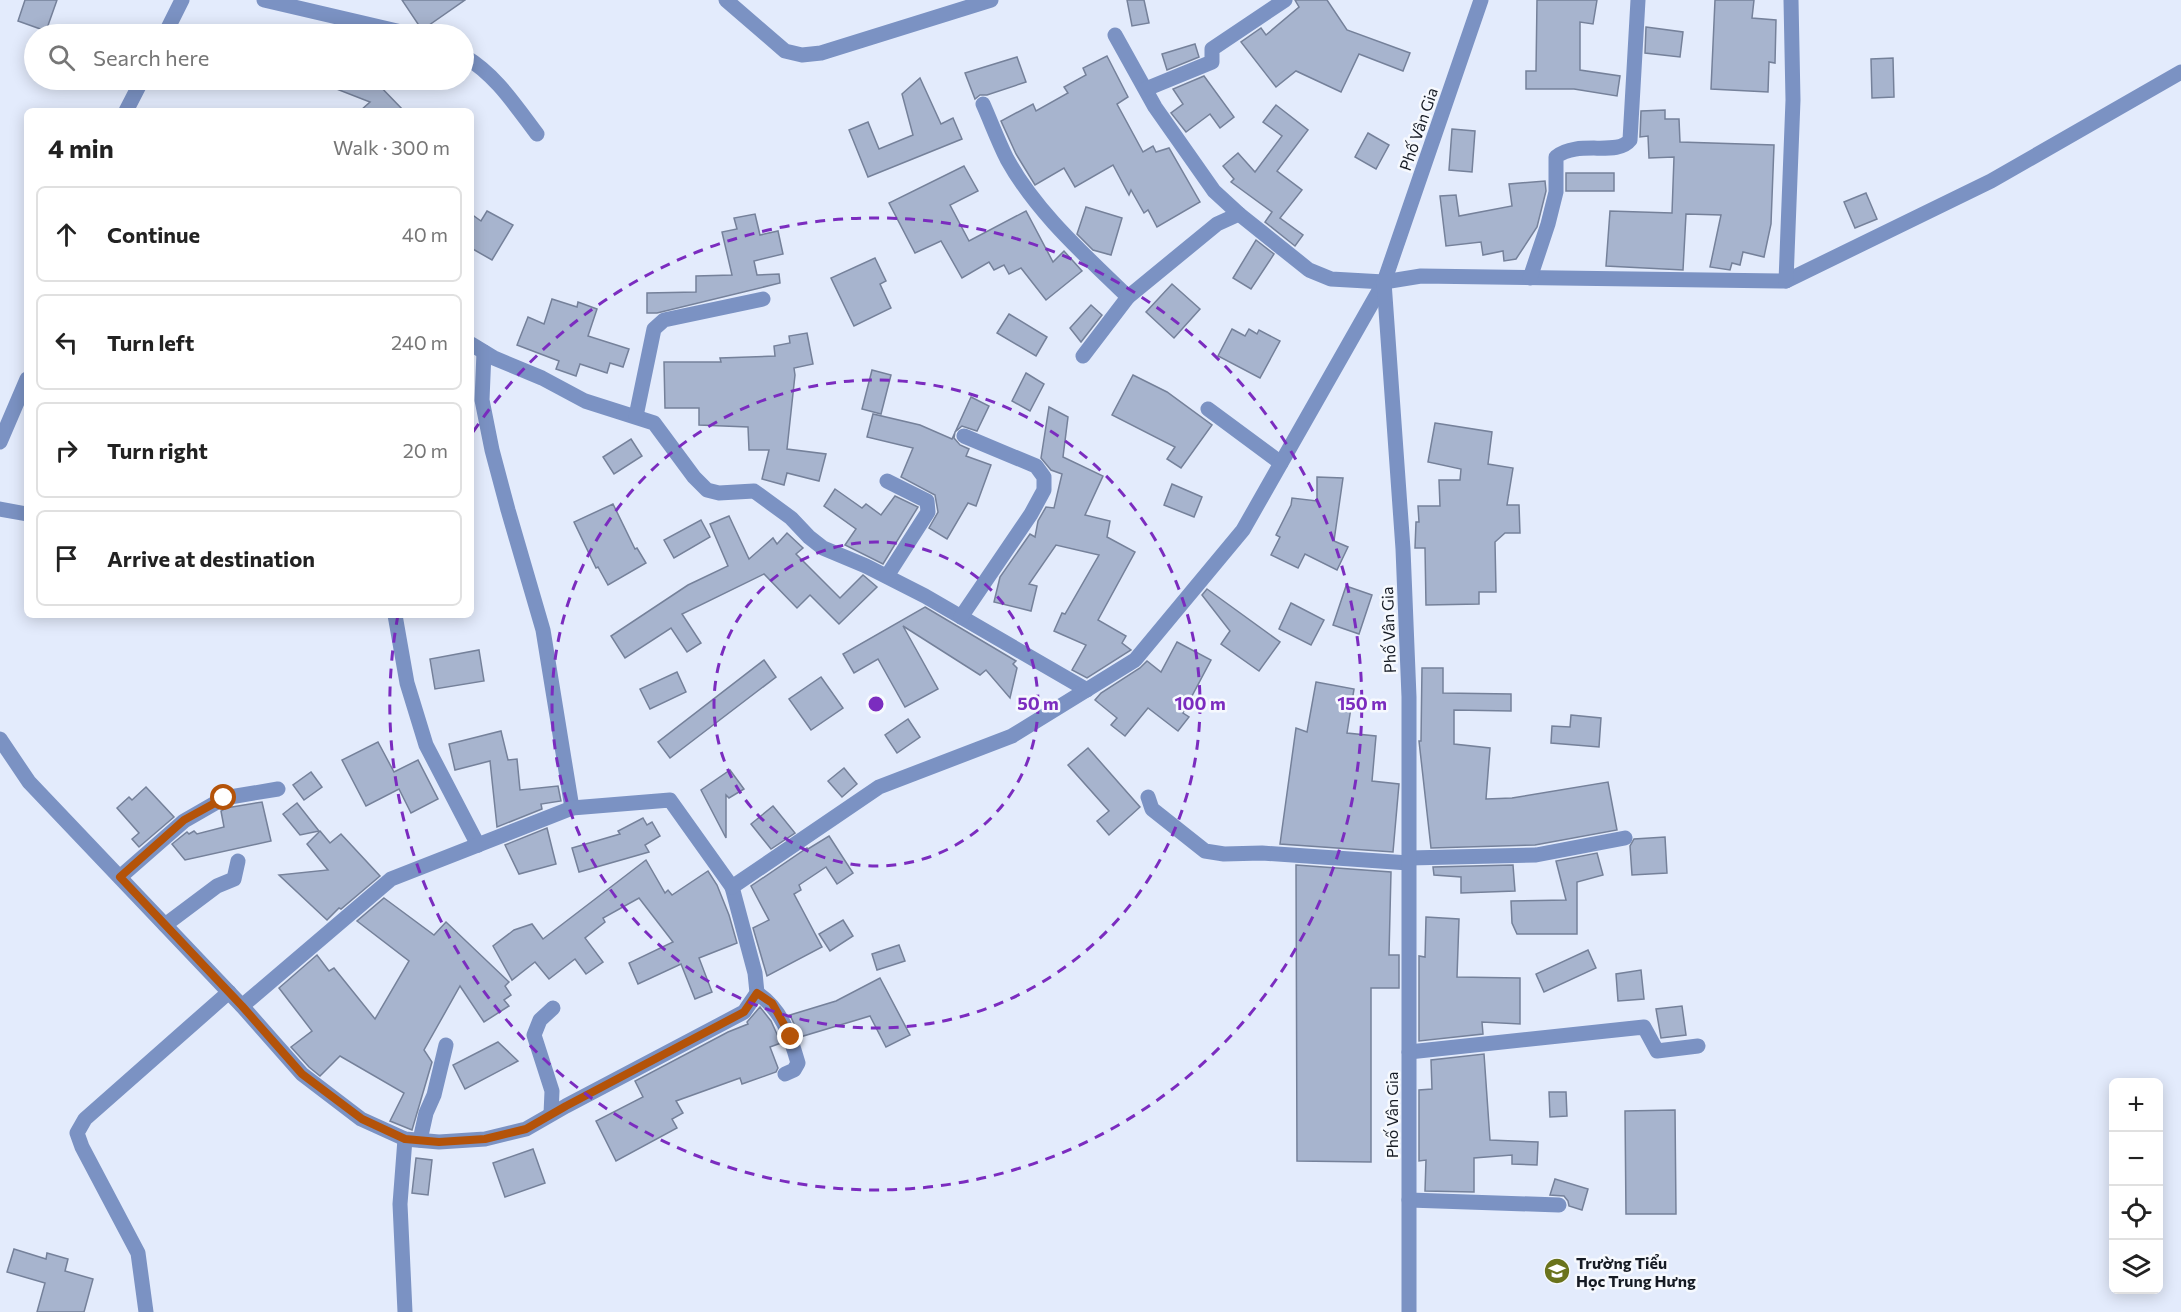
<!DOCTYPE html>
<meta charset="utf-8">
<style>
body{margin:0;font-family:Commissioner,sans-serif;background:#f2f2f2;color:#222}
.controls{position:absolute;right:18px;bottom:18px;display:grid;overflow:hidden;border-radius:9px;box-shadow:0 3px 15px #0003}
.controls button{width:54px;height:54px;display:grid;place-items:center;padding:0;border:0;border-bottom:2px solid #e0e0e0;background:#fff;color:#222;font:30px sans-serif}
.stop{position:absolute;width:18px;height:18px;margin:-14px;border:4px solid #b45309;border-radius:50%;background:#fff}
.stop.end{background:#b45309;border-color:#fff;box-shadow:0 2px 6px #0008}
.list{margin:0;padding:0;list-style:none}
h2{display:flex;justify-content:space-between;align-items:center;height:78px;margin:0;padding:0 24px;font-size:26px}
h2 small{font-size:20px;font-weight:400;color:#767676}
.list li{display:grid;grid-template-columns:39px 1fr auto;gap:18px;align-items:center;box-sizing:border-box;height:96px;margin:0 12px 12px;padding:0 12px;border:2px solid #e0e0e0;border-radius:9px}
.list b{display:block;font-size:22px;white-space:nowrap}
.list em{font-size:20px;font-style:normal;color:#767676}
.icon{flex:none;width:33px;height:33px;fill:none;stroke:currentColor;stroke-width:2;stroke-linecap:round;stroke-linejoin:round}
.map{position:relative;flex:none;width:2181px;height:1312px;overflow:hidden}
.search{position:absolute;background:#fff;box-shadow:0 3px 15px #0003;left:24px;top:24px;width:450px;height:66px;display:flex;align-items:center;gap:15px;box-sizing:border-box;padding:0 21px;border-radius:33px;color:#767676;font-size:22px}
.panel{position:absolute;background:#fff;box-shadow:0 3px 15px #0003;left:24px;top:108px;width:450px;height:510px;border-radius:9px}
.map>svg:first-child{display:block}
.building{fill:#a7b4ce;stroke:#75819a;stroke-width:1.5}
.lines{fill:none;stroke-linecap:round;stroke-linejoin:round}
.minor{stroke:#7b92c3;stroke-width:15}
.route{stroke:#b45309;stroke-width:8}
.ring{fill:none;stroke:#7b2cbf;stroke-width:3;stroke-dasharray:10 8}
.labels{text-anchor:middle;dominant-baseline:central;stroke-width:5;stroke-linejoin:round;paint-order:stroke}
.street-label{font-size:16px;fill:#161b24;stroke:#f6f9fe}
.poi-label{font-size:16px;font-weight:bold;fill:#161b24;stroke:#f6f9fe;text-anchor:start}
.centre{fill:#7b2cbf;stroke:#f6f9fe;stroke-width:3}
.ring-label{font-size:18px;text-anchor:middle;font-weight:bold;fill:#7b2cbf;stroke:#f6f9fe;stroke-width:5;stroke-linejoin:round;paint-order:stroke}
</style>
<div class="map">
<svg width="2181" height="1312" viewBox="0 0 2181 1312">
<rect width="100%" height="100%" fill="#e3ebfc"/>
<g class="building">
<path d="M25,0H57L46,31L18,21Z"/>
<path d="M402,0H465L422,30Z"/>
<path d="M1127,0H1144L1149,23L1132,26Z"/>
<path d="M1295,0H1327L1347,30L1410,53L1403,71L1359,54L1341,92L1296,71L1276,87L1241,42L1261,28L1266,35L1299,7Z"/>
<path d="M1537,0H1597L1593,24L1580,22V70L1620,76L1617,96L1574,89H1526V71H1536Z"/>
<path d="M1715,0H1754L1752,18L1776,20L1775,63L1769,62L1768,92L1711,89Z"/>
<path d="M1646,27L1683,32L1680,57L1645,53Z"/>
<path d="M1195,44L1199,57L1167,70L1162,54Z"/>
<path d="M1107,56L1128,97L1117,104L1143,152L1153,146L1156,152L1169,148L1200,202L1157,227L1148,210L1144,213L1131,190L1129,195L1113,165L1075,187L1064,168L1035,185L1016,154L1001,121L1033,104L1036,111L1068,93L1064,87L1086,75L1083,68Z"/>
<path d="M1017,57L1026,82L987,95H980L975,99L965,73Z"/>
<path d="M1893,58L1894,97L1872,98L1871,59Z"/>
<path d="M1204,76L1234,117L1220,128L1210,114L1186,132L1171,113L1183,104L1173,89Z"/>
<path d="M920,78L941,124L953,118L962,139L868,177L849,130L868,122L879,149L913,135L902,94Z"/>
<path d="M316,80H374L404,111H360L370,102L316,81Z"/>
<path d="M1276,105L1308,130L1277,171L1302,190L1280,218L1303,235L1295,246L1265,222L1272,212L1231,182L1234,179L1223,166L1238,153L1255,172L1282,136L1263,122Z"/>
<path d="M1665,110V119H1679L1680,142L1774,145L1771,224L1764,257L1743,252L1740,265L1732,263L1730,270L1710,267L1721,215L1686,214L1683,270L1606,266L1610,211L1672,213L1674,157L1649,158L1648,136L1640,137L1641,111Z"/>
<path d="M1452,129L1475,131L1472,172L1449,170Z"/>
<path d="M1368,133L1389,145L1376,169L1355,157Z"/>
<path d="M964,166L978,191L950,205L969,241L1026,211L1053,262L1064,251L1082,271L1046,300L1021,268L1009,274L1004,265L994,270L989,262L962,278L941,241L915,253L889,203Z"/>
<rect x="1566" y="173" width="48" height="18"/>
<path d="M1545,181L1546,191L1537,227L1516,259L1504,261L1503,251L1483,255L1481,242L1446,246L1440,196L1456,195L1459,216L1512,206L1509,184Z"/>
<path d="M1866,193L1877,219L1855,228L1844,202Z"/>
<path d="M1086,207L1122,218L1111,255L1093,250L1077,234Z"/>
<path d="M487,211L513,225L492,260L471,248V214L481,221Z"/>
<path d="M755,214L760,235L778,231L783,254L754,261L757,275L779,274L780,283L657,313H647V293L696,292V276L732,275L722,232L737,229L734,218Z"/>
<path d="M1256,240L1274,254L1251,289L1233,278Z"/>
<path d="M875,258L886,281L880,284L891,308L854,326L831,278Z"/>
<path d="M1172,284L1200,309L1174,338L1146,312Z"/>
<path d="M552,299L577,307L578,302L597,309L588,336L629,349L623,367L610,363L607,373L580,364L576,376L556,369L559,361L517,345L528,317L544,324Z"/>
<path d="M1091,305L1102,315L1081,342L1070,328Z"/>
<path d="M1009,314L1047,337L1036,356L997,333Z"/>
<path d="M1232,329L1245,336L1249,329L1257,334L1259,330L1280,341L1260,378L1218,356Z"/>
<path d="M807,333L813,364L794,368L795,375L787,449L826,454L819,481L787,473L784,485L762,479L769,450H749L748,427L699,425V408H665L664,362H721L720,358L775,356L774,346L790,343L789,336Z"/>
<path d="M872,370L891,375L881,414L862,409Z"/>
<path d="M1026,373L1044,384L1030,411L1012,401Z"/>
<path d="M1133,375L1167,392L1212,425L1181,468L1167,459L1175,447L1112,415Z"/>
<path d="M971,397L989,406L977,431L962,426L955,432L954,438L960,445L969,449L966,456L991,465L976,506L968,503L947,539L929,528L938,512L935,495L901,477L913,448L867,437L873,414L920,425L952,439Z"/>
<path d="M1049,407L1068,417L1063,457L1103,476L1085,515L1110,521L1107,537L1135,552L1098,620L1126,636L1122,643L1131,650L1087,678L1072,670L1086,645L1054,631L1062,613L1065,614L1099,555L1056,545L1029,584L1037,586L1031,611L994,602L1000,577L1030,534L1035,537L1038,521L1046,507L1054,508L1062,474L1051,470L1041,458Z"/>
<path d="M1435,423L1492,432L1488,464L1513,468L1507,505H1519L1520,533H1505L1495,542L1496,592H1479V604L1426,605L1425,548H1415L1416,522H1419L1418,506H1440L1439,480H1460L1461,469L1428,462Z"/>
<path d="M631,439L642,456L614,474L603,457Z"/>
<path d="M1317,477L1343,478L1334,541L1348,547L1337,570L1305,554L1298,568L1271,555L1280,537L1276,535L1291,505L1292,498L1317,501Z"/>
<path d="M1172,484L1202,497L1194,517L1164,505Z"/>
<path d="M835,489L862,508L866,504L881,515L895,496L918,507L883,564L845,545L856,529L824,506Z"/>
<path d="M613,504L635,549L637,548L646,563L608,585L598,567L596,568L574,522Z"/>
<path d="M729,516L749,559L773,538L777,544L787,533L803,548L796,554L840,598L863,575L877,587L839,624L810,595L797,608L764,574L682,614L701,643L687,652L671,628L625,658L611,636L688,585L728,566L710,524Z"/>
<path d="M701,520L710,537L674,558L664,540Z"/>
<path d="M1346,586L1372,595L1359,634L1333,625Z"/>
<path d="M1207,589L1280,642L1259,671L1221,644L1230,631L1202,595Z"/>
<path d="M1291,603L1324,620L1311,645L1279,629Z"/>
<path d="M925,607L1016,661L1013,664L1017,668L1010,698L986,670L980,675L903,626L938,689L905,707L878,659L854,673L843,654Z"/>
<path d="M1177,642L1211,660L1183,713L1189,717L1178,731L1148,708L1125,736L1111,725L1117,718L1095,700L1101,693L1140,668L1147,661L1161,672Z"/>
<path d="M479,650L484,681L435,689L430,659Z"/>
<path d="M764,660L776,677L670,758L658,742Z"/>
<path d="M1422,668H1443V693L1511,694V711L1454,710V744L1490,748L1486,799L1512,798L1608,782L1617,830L1535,845L1431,848L1419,741H1421Z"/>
<path d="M677,672L686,692L650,709L640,689Z"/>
<path d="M821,677L843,708L811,730L789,699Z"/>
<path d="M1316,682L1354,689L1347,733L1376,736L1372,781L1399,784L1393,852L1280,844L1296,728L1307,732Z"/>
<path d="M1571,715L1601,718L1599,747L1551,743L1552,726L1570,727Z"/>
<path d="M908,719L920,737L897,753L885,735Z"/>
<path d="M501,731L508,760L517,759L520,790L558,786L561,801L541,804L542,809L497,827L490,761L455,770L449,744Z"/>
<path d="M378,742L394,772L418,760L438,799L411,813L399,789L366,806L342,760Z"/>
<path d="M1088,748L1140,807L1109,835L1097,821L1109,811L1068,765Z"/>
<path d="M844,768L857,784L842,797L828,781Z"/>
<path d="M730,770L744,789L729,798L726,795V838L701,790Z"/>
<path d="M311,772L322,787L304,800L293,785Z"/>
<path d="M146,787L174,817L139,847L132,839L139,833L117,808L129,797L132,800Z"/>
<path d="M262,802L271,841L185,860L172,844L187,832L189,834L194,831L197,834L224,827L221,811L226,808Z"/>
<path d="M297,803L319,831L300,835L283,814Z"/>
<path d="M773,806L795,833L771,849L751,824Z"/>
<path d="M643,818L647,825L652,822L660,836L645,845L649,852L579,872L572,848L620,834L618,831Z"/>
<path d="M547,828L556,864L519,874L505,845Z"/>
<path d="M320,831L330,843L341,834L380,876L341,909L339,908L327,920L279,875L328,870L307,844Z"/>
<path d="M829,836L853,873L837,884L826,867L799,885L801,890L794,894L822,947L767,976L753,928L769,920L751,886L807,848L808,849Z"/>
<path d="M1665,837L1667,873L1632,875L1630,846L1634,839Z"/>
<path d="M1597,853L1603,875L1577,882V934H1517L1512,923L1511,901L1566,900L1556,861Z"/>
<path d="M646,860L665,893L668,890L672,895L708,871L717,885L729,915L737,943L699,958L712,992L695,999L681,964L638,984L629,963L673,942L639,898L603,918L605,922L585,938L603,962L586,974L575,959L549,979L535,962L512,980L493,946L514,930L532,924L543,939Z"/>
<path d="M1296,865L1391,872L1389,955H1399V988H1371V1162L1297,1161Z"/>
<path d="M1513,865L1515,891L1461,893V877L1434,875L1433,867Z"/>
<path d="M384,898L434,935L446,922L509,982L505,986L511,995L504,1000L509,1006L484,1022L460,986L424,1050L432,1062L412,1130L390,1121L404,1093L340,1056L320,1076L309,1067L291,1047L312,1031L279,988L317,955L329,971L334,968L375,1019L409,961L357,921Z"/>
<path d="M1426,917L1459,919L1457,977L1520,978V1024L1482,1022L1483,1034L1419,1041V956L1425,957Z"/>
<path d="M843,920L853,936L830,951L819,934Z"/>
<path d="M899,945L905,961L877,970L872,954Z"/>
<path d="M1588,950L1596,968L1544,992L1536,974Z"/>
<path d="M1641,970L1644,999L1618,1001L1616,974Z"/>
<path d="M880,978L910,1035L886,1047L870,1016L800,1037L790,1015L836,1001Z"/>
<path d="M1682,1006L1686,1035L1661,1038L1656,1009Z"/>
<path d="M760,1007L771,1021L781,1043L770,1047L778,1068L776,1072L742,1084L740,1078L676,1101L683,1113L672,1119L677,1128L616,1161L596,1121L643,1097L635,1081L728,1032L748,1024L747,1022Z"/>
<path d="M498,1042L518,1061L465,1089L453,1065Z"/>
<path d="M1484,1054L1490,1140L1538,1142L1537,1165L1512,1164V1155L1474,1158V1192L1425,1191L1426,1160L1419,1161V1090L1432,1089L1431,1060Z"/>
<path d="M1549,1092H1566L1567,1116L1550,1117Z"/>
<path d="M1675,1110L1676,1214H1626L1625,1111Z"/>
<path d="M533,1149L545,1183L505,1197L493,1163Z"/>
<path d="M416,1158L432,1160L428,1195L412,1193Z"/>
<path d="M1555,1179L1588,1189L1582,1210L1569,1206L1568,1201L1564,1196L1550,1195Z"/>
<path d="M14,1249L46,1259L47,1253L68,1259L65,1271L93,1279L84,1312H37L45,1283L7,1272Z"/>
</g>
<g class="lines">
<g class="minor">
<path d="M264,0L410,34"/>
<path d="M726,0L785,51L802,55L821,53L991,0"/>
<path d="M165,34L182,0"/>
<path d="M1115,35L1155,107L1214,191L1239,214L1309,270L1331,279L1384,282L1421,276L1786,281L1991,181L2181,72"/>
<path d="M464,56C496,75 515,105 537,134"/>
<path d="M1146,89L1212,62V49L1285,0"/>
<path d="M983,104C991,122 998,141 1007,159C1037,213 1084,254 1128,297"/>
<path d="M126,111L142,80"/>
<path d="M1530,278L1548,224L1556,192V157C1578,139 1617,157 1630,140L1638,0"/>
<path d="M1786,281L1793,100L1791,0"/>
<path d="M471,344L494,358L542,378L585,401L654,423L694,477L707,490L719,493L754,491L791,518L809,537L823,548L866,566L925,596L1087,690"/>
<path d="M484,352L482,400L492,450L508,510L543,630L572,808"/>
<path d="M1083,356L1128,297L1217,224L1239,214"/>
<path d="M1208,409L1281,463"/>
<path d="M636,416L654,329L664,320L763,299"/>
<path d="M0,442L27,379"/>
<path d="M0,509L27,514"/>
<path d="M887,576L928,512L927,501L887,481"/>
<path d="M395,615L407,683L426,745L478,845"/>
<path d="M961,617L1031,514L1044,490V477L1036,466L964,436"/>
<path d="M0,739L29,782L242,1006L302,1074L361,1119L405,1139L439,1142L485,1139L526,1129L566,1106L744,1012L757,993L755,973L732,887"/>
<path d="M1148,797L1152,809L1205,851L1224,854L1262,853L1409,863"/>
<path d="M1409,858L1536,855L1625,838"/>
<path d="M120,877L184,821L224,798L278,789"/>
<path d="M165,925L217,886L234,879L238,861"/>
<path d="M757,993C782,1010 790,1035 798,1063L794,1070L785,1074"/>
<path d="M242,1006L391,879L572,808L670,800L732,887L879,787L1012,736L1135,660L1243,530L1384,282"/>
<path d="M1409,1052L1644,1027L1657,1051L1698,1046"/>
<path d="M551,1114L552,1091L534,1035L540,1020L553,1008"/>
<path d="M405,1139L400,1204L405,1312"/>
<path d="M420,1140L426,1113L434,1095L446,1045"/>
<path d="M1409,1200L1559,1205"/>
<path d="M146,1312L138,1253L82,1147L77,1133L85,1119L229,992"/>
<path d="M1409,1312V697L1403,549L1384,282L1481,0"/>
</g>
</g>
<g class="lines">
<path class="route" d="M224,798L184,820L120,877L242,1006L302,1074L362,1119L405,1139L439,1142L485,1139L526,1129L566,1106L744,1012L757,993L772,1003L791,1037"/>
</g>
<g class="ring">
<circle cx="876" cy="704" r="162"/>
<circle cx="876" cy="704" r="324"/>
<path d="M473 432A486 486 0 1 1 398 615"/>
</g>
<defs>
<g id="school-disc" transform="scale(1.35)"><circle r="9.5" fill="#6a731c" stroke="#f6f9fe"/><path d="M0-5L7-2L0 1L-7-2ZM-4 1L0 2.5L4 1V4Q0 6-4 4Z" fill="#fff"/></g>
</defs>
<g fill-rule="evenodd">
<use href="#school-disc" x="1557" y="1271"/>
</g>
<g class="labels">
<g class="street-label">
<text transform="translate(1418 129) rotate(-71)">Phố Vân Gia</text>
<text transform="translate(1388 630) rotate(-92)">Phố Vân Gia</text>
<text transform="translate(1391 1115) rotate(-90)">Phố Vân Gia</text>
</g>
<g class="poi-label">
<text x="1576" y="1262">Trường Tiểu<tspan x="1576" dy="18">Học Trung Hưng</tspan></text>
</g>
</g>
<circle cx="876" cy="704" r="9" class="centre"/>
<g class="ring-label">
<text x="1038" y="710">50 m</text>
<text x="1200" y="710">100 m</text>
<text x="1362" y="710">150 m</text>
</g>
</svg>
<div class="controls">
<button>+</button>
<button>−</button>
<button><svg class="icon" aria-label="locate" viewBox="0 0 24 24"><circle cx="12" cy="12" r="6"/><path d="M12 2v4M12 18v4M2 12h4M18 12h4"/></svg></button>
<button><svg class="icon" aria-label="layers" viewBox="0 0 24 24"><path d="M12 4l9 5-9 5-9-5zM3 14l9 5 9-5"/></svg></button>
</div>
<div class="stop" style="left:224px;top:798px"></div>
<div class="stop end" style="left:791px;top:1037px"></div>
<div class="search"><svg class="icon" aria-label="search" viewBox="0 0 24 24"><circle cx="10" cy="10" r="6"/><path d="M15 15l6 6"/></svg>Search here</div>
<section class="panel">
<h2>4 min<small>Walk · 300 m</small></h2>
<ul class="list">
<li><svg class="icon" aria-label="ahead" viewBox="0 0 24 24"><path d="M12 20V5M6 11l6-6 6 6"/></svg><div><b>Continue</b></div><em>40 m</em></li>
<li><svg class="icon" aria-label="left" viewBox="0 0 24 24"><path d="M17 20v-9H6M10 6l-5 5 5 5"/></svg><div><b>Turn left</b></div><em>240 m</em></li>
<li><svg class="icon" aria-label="right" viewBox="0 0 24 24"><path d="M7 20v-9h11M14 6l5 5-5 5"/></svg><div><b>Turn right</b></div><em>20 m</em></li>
<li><svg class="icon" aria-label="arrive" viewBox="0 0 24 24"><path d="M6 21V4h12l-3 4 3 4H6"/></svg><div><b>Arrive at destination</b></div></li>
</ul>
</section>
</div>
